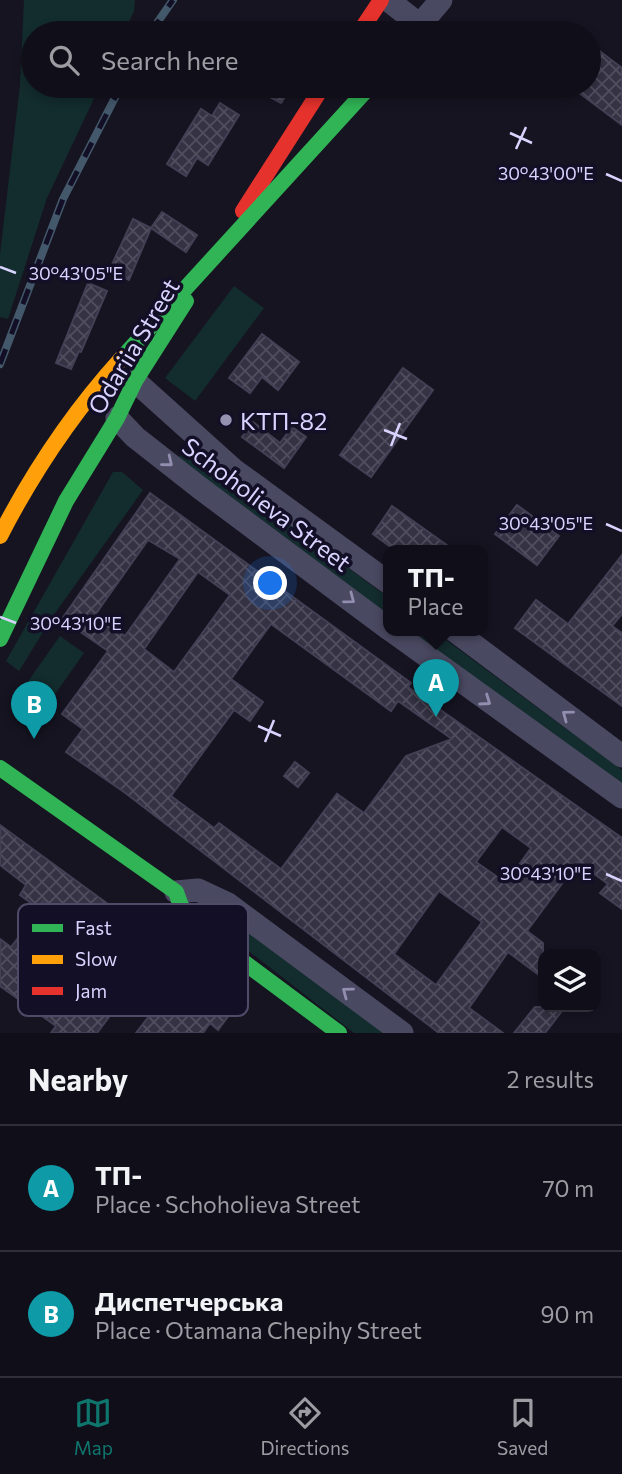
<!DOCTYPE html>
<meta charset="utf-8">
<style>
body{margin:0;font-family:Commissioner,sans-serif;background:#191822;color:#f1f3f6}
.controls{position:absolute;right:21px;bottom:21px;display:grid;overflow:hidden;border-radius:14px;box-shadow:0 4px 10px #0003}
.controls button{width:63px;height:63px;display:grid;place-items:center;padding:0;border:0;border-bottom:2px solid #302f38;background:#100f19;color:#f1f3f6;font:35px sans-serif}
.you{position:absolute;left:271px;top:584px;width:24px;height:24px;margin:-18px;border:5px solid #fff;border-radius:50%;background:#1a73e8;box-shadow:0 0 0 10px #1a73e833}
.badge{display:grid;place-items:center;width:46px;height:46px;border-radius:50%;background:#0f766e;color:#fff;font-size:23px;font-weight:700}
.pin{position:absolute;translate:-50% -58px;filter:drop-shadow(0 2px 4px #0008)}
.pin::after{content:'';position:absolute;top:37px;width:24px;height:21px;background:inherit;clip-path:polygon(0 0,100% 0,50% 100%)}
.popup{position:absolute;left:383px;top:545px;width:105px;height:91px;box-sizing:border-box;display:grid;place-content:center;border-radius:14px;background:#100f19;filter:drop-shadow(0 2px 5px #0005);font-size:23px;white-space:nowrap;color:#9c9ca2}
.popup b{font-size:26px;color:#f1f3f6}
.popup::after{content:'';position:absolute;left:50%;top:100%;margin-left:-14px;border:14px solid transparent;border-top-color:#100f19}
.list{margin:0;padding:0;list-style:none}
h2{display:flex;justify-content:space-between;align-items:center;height:91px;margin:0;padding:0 28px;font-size:30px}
h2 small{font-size:23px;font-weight:400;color:#9c9ca2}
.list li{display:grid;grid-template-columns:46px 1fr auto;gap:21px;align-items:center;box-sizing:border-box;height:126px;padding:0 28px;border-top:2px solid #302f38}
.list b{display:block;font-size:26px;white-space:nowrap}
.list p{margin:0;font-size:23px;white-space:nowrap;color:#9c9ca2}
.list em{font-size:23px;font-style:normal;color:#9c9ca2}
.icon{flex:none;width:38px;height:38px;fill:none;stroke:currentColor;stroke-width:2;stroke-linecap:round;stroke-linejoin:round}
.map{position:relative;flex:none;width:622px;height:1033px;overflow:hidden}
.search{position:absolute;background:#100f19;box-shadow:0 4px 10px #0003;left:21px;right:21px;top:21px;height:77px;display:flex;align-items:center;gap:18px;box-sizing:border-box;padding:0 24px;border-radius:38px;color:#9c9ca2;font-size:26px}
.sheet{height:343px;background:#100f19}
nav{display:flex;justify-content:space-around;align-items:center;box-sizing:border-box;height:98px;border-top:2px solid #302f38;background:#100f19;font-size:19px;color:#9c9ca2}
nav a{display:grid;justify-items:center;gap:4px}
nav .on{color:#0f766e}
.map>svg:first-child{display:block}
.green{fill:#132c2d}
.building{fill:url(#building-cross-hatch);stroke:#433f54;stroke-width:2;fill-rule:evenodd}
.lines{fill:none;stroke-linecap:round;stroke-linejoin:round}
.street{stroke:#4a4962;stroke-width:23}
.fast{stroke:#30b455;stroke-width:16}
.jam{stroke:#e5322d;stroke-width:16}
.rail-casing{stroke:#43596b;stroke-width:8}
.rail{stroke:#130f26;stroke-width:5;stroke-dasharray:16;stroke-linecap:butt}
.street-bridge{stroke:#4a4962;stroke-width:23}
.fast-bridge{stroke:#30b455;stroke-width:16}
.slow-bridge{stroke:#ff9f0a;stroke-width:16}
.oneway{stroke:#928eb0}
.ticks{fill:none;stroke:#d9d4ff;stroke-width:2.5}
.poi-dot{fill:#9591b1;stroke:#130f26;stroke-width:2.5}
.labels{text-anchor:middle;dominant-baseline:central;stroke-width:7;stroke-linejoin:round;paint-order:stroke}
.street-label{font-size:24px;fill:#d9d4ff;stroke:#130f26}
.poi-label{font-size:24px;fill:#d9d4ff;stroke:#130f26;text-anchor:start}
.key{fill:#130f26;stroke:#4e4a67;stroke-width:2}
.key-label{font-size:19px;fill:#d9d4ff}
.ticks-label{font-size:18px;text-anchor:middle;fill:#d9d4ff;stroke:#130f26;stroke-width:7;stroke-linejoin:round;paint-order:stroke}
</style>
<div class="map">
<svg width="622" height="1033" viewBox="0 0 622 1033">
<defs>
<pattern id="building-cross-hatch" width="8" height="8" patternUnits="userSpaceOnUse" patternTransform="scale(1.75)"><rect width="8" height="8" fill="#343243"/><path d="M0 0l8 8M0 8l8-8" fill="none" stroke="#514f5f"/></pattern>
</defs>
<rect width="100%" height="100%" fill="#161421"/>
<g class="green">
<path d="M24,0H135L134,11L124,33H33V86H100L47,198L8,319L0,317V254L20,85Z"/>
<path d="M234,286L264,308L195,401L165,378Z"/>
<path d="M183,453L194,454L389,598V620L185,470L179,457Z"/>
<path d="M113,472H122L143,490L53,616L19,671L6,661Z"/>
<path d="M403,631H434L622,770V792Z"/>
<path d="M60,636L84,653L46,707L22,690Z"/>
<path d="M211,905L393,1033H354L202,915Z"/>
</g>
<g class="building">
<path d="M589,43L622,68V125L570,86H589Z"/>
<path d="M249,86H292L281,103Z"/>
<path d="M220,103L239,115L208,165L197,158L186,176L167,164L201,109L212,116Z"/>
<path d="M162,212L197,235L186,252L151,228Z"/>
<path d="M133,219L151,228L129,280L109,271Z"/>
<path d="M88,283L107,291L81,352L79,351L71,369L56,363Z"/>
<path d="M262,334L299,362L278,390L262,377L250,393L229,378Z"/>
<path d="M403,368L433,390L371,477L340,455Z"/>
<path d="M253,422L280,443L292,427L306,437L284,468L242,437Z"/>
<path d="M150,493L411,683L408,687L622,838V909L600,893L608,884L578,862L527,931L543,943V978L508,952L469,1008L503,1033H439L124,792L66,752L83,729L62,714L108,651L62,619ZM148,540L180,559L125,636L95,615ZM198,572L230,595L174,672L144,649ZM271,624L391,711L398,701L452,739L406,756L364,813L337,794L281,869L219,823L214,828L171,796L234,710L250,721L263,702L231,679ZM502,827L531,848L506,883L476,862ZM439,891L482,922L436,985L394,954Z"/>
<path d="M517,505L559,536L537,565L495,534Z"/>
<path d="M392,506L455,551H396L373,534Z"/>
<path d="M622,555V614L612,626L622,633V706L515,628L536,600L568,624Z"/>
<path d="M295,762L309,773L298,787L284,776Z"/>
<path d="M0,825L112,907L238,1003L218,1030L210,1023L203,1033H136L167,993L141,974L97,1033H51L56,1026L0,986V939L11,947L27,927L54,947L29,980L66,1006L109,949L43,901L38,908L20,895L26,885L0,865Z"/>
<path d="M535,1007H565L545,1033H514Z"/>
</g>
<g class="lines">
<g class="street">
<path d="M388,0L430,33"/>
<path d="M135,381L234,470L389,583"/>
<path d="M117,418L135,437L200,488L389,629"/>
<path d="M392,631L622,797"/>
<path d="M455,631L622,756"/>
<path d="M176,892L198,890L228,904L402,1033"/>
</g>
<g class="fast">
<path d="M0,639L66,501L117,418L135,381L186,301"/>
<path d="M0,768L176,892L181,906L202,931L339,1033"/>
</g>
<g class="jam">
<path d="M359,33L381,0"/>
<path d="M243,211L323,86"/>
</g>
<g class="rail-casing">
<g id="rail">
<path d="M150,33L173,0"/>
<path d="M0,364L63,199L121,86"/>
</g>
</g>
<use href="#rail" class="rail"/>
<path class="street-bridge" d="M413,33L441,0"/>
<path class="fast-bridge" d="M122,358L370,86"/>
<path class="slow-bridge" d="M0,536C34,470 72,413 122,358"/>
</g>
<defs><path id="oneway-chevron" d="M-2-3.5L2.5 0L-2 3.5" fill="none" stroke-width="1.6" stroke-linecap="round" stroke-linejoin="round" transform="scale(1.75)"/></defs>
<g class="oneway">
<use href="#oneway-chevron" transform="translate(168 462) rotate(39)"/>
<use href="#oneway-chevron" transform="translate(350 599) rotate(37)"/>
<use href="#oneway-chevron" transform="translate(486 701) rotate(35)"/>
<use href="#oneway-chevron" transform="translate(567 715) rotate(-143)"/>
<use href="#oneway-chevron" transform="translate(347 992) rotate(-143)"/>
</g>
<path class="ticks" d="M510,133L532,143M516,149L526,127M606,174L622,181M0,267L16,273M384,430L407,439M391,446L400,423M606,524L622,531M0,617L16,623M258,726L281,736M265,742L274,720M606,874L622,881"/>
<circle class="poi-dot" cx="226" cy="420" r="7"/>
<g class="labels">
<g class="street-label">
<text transform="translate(133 346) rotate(-59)">Odariia Street</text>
<text transform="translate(267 504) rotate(37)">Schoholieva Street</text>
</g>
<g class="poi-label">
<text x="240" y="420">КТП-82</text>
</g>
</g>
<rect x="18" y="904" width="230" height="112" rx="10" class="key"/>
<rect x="32" y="924" width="31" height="8" fill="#30b455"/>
<rect x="32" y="955" width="31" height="9" fill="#ff9f0a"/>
<rect x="32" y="987" width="31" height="8" fill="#e5322d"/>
<g class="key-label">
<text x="75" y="935">Fast</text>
<text x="75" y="966">Slow</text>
<text x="75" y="998">Jam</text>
</g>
<g class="ticks-label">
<text x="546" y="180">30°43'00"E</text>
<text x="76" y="280">30°43'05"E</text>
<text x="546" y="530">30°43'05"E</text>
<text x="76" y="630">30°43'10"E</text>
<text x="546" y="880">30°43'10"E</text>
</g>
</svg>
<div class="controls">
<button><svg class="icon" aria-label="layers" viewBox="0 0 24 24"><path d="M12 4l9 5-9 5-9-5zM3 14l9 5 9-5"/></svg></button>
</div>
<div class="you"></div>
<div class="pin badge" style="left:436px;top:717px;background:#0f9aa8">A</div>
<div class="popup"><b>ТП-</b>Place</div>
<div class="pin badge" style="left:34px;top:739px;background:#0f9aa8">B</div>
<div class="search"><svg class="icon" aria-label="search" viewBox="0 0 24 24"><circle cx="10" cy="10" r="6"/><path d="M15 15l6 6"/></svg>Search here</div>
</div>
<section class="sheet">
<h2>Nearby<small>2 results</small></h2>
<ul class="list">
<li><span class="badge" style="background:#0f9aa8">A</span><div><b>ТП-</b><p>Place · Schoholieva Street</p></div><em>70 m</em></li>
<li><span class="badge" style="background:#0f9aa8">B</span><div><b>Диспетчерська</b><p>Place · Otamana Chepihy Street</p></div><em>90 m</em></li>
</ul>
</section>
<nav>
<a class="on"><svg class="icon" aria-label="map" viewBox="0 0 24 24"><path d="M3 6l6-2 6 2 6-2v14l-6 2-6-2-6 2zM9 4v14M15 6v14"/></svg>Map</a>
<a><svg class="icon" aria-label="directions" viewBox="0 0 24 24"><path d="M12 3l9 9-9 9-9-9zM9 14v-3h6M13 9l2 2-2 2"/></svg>Directions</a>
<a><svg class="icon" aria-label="saved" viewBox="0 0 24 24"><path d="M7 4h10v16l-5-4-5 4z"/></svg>Saved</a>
</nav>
